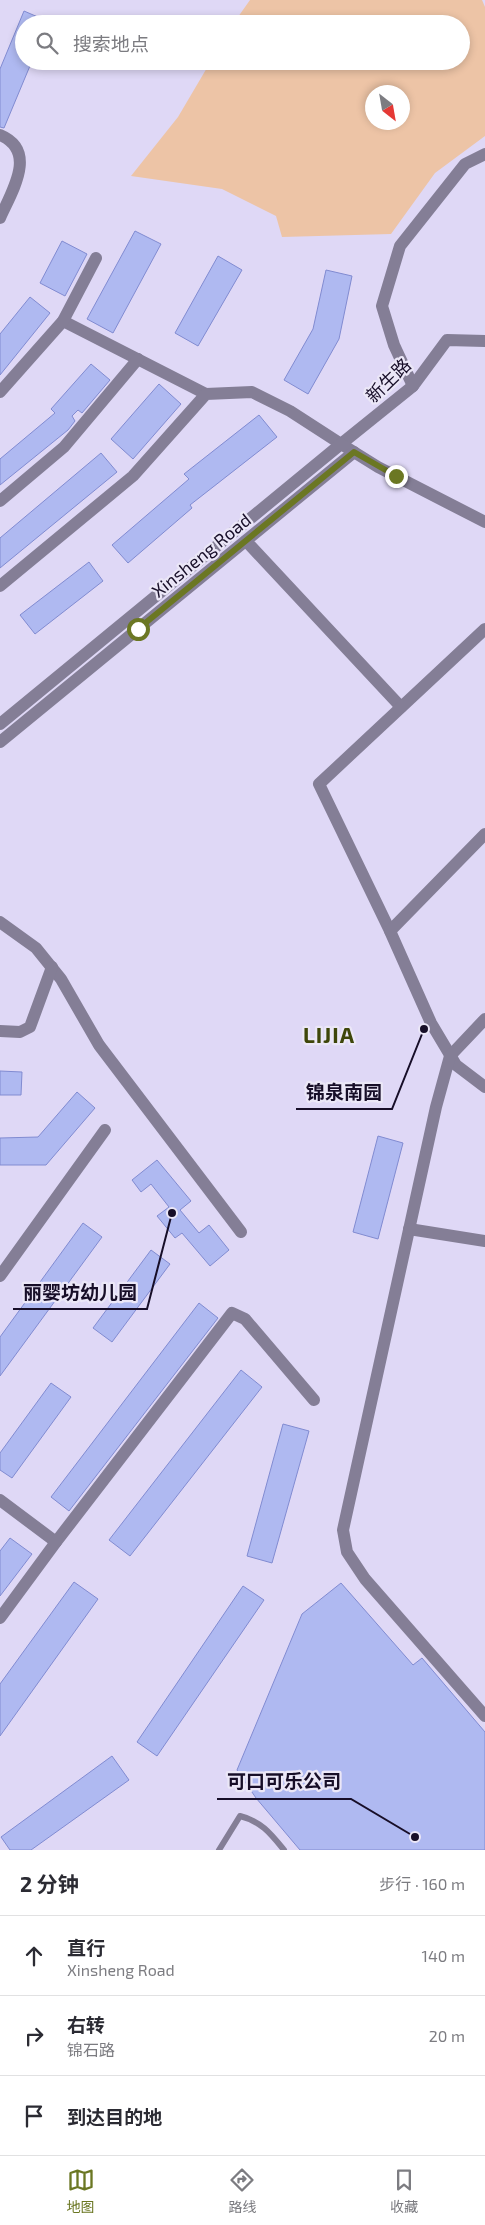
<!DOCTYPE html>
<html lang="zh">
<meta charset="utf-8">
<style>
body{margin:0;font-family:"Exo 2","Noto Sans SC",sans-serif;background:#f7f7f7;color:#2b2b33}
.compass{position:absolute;left:365px;top:85px;width:45px;height:45px;border-radius:50%;background:#fff;box-shadow:0 2px 8px #0003;rotate:149deg}
.stop{position:absolute;width:15px;height:15px;margin:-11px;border:4px solid #6b7723;border-radius:50%;background:#fff}
.stop.end{background:#6b7723;border-color:#fff;box-shadow:0 1px 5px #0008}
.list{margin:0;padding:0;list-style:none}
h2{display:flex;justify-content:space-between;align-items:center;height:65px;margin:0;padding:0 20px;font-size:21px}
h2 small{font-size:16px;font-weight:400;color:#7c7c81}
.list li{display:grid;grid-template-columns:32px 1fr auto;gap:15px;align-items:center;box-sizing:border-box;height:80px;padding:0 20px;border-top:1px solid #e1e1e2}
.list b{display:block;font-size:19px;white-space:nowrap}
.list p{margin:0;font-size:16px;white-space:nowrap;color:#7c7c81}
.list em{font-size:16px;font-style:normal;color:#7c7c81}
.icon{flex:none;width:28px;height:28px;fill:none;stroke:currentColor;stroke-width:2;stroke-linecap:round;stroke-linejoin:round}
.map{position:relative;flex:none;width:485px;height:1850px;overflow:hidden}
.search{position:absolute;background:#fff;box-shadow:0 2px 8px #0003;left:15px;right:15px;top:15px;height:55px;display:flex;align-items:center;gap:12px;box-sizing:border-box;padding:0 18px;border-radius:28px;color:#7c7c81;font-size:19px}
.sheet{height:305px;background:#fff}
nav{display:flex;justify-content:space-around;align-items:center;box-sizing:border-box;height:70px;border-top:1px solid #e1e1e2;background:#fff;font-size:14px;color:#7c7c81}
nav a{display:grid;justify-items:center;gap:2px}
nav .on{color:#6b7723}
.map>svg:first-child{display:block}
.green{fill:#edc4a6;fill-rule:evenodd}
.building{fill:#afb9f1;stroke:#818bd1}
.lines{fill:none;stroke-linecap:round;stroke-linejoin:round}
.service{stroke:#847e96;stroke-width:6}
.minor{stroke:#847e96;stroke-width:12}
.tertiary{stroke:#847e96;stroke-width:12}
.route{stroke:#6b7723;stroke-width:6}
.labels{text-anchor:middle;dominant-baseline:central;stroke-width:4.5;stroke-linejoin:round;paint-order:stroke}
.street-label{font-size:18px;fill:#170e28;stroke:#ebe7f7}
.district-label{font-size:22px;font-weight:bold;letter-spacing:1px;fill:#3e460a;stroke:#ebe7f7}
.leader{fill:none;stroke:#170e28;stroke-width:2}
.callout-dot{fill:#170e28;stroke:#ebe7f7;stroke-width:2}
.callout-label{font-size:19px;text-anchor:middle;font-weight:bold;fill:#170e28;stroke:#ebe7f7;stroke-width:4.5;stroke-linejoin:round;paint-order:stroke}
</style>
<div class="map">
<svg width="485" height="1850" viewBox="0 0 485 1850">
<rect width="100%" height="100%" fill="#dfd8f6"/>
<path class="green" d="M250,0H482L485,7V136L435,173L391,234L282,237L276,216L222,189L131,176L178,117L211,61H461V24H233ZM372,92H402V122H372Z"/>
<g class="building">
<path d="M24,11L54,24H24V61H32L4,128L0,127V69Z"/>
<path d="M135,231L161,244L113,333L87,319Z"/>
<path d="M62,241L87,254L65,296L40,283Z"/>
<path d="M218,256L242,270L198,346L175,333Z"/>
<path d="M326,270L352,276L339,339L308,394L284,380L313,329Z"/>
<path d="M30,297L50,313L0,375V334Z"/>
<path d="M91,364L110,380L82,413L78,410L72,416L75,421L68,430L0,485V459L55,413L51,409Z"/>
<path d="M159,384L181,404L133,459L111,439Z"/>
<path d="M259,415L277,437L190,505L192,508L128,563L112,545L189,479L184,474Z"/>
<path d="M101,453L117,472L0,568V538Z"/>
<path d="M89,562L103,581L35,634L20,615Z"/>
<path d="M0,1071L22,1072L21,1095H0Z"/>
<path d="M77,1092L95,1108L46,1165H0V1138L38,1137Z"/>
<path d="M378,1136L403,1143L378,1239L353,1232Z"/>
<path d="M157,1160L191,1201L180,1210L199,1233L209,1225L229,1250L210,1266L182,1233L175,1238L157,1216L169,1207L151,1184L141,1192L132,1180Z"/>
<path d="M83,1223L102,1237L0,1376V1337Z"/>
<path d="M151,1250L170,1264L112,1342L93,1328Z"/>
<path d="M199,1303L218,1318L69,1511L51,1497Z"/>
<path d="M241,1370L262,1387L130,1556L109,1540Z"/>
<path d="M51,1383L71,1397L12,1478L0,1470V1453Z"/>
<path d="M283,1424L309,1431L272,1563L247,1556Z"/>
<path d="M10,1538L32,1554L0,1596V1551Z"/>
<path d="M74,1582L98,1599L0,1736V1684Z"/>
<path d="M341,1583L413,1665L422,1658L485,1732V1850H300L256,1798L237,1770L302,1614Z"/>
<path d="M243,1586L264,1600L157,1756L137,1742Z"/>
<path d="M112,1756L129,1780L31,1850H10L1,1837Z"/>
</g>
<g class="lines">
<path class="service" d="M219,1850L240,1816C261,1821 271,1834 284,1850"/>
<g class="minor">
<path d="M0,135C38,151 12,191 0,218"/>
<path d="M63,321L206,394"/>
<path d="M413,386L394,345L382,306L400,246L465,164L485,154"/>
<path d="M0,392L63,321L96,258"/>
<path d="M0,501L64,447L138,359"/>
<path d="M246,541L401,707"/>
<path d="M0,586L133,476L206,394L252,392L290,411L341,444L413,386L447,340L485,341"/>
<path d="M485,629L319,784L390,931L431,1023L456,1065L485,1087"/>
<path d="M0,922L36,948L61,979L99,1045L241,1232"/>
<path d="M390,931L485,834"/>
<path d="M485,1019L450,1056L436,1107L343,1530L347,1552L365,1579L485,1716"/>
<path d="M0,1031L20,1032L30,1027L52,967"/>
<path d="M409,1229L485,1241"/>
<path d="M0,1276L105,1130"/>
<path d="M0,1500L56,1542"/>
<path d="M0,1618L56,1542L232,1313L245,1319L314,1400"/>
</g>
<g class="tertiary">
<path d="M0,724L341,444L378,467L485,522"/>
<path d="M0,742L354,452"/>
</g>
</g>
<g class="lines">
<path class="route" d="M138,629L354,452L396,476"/>
</g>
<g class="labels">
<g class="street-label">
<text transform="translate(388 380) rotate(-44)">新生路</text>
<text transform="translate(201 555) rotate(-39)">Xinsheng Road</text>
</g>
<g class="district-label">
<text x="329" y="1034">LIJIA</text>
</g>
</g>
<path class="leader" d="M424 1029L392 1109H296M172 1213L147 1309H13M415 1837L351 1799H217"/>
<g class="callout-dot">
<circle cx="424" cy="1029" r="5"/>
<circle cx="172" cy="1213" r="5"/>
<circle cx="415" cy="1837" r="5"/>
</g>
<g class="callout-label">
<text x="344" y="1099">锦泉南园</text>
<text x="80" y="1299">丽婴坊幼儿园</text>
<text x="284" y="1788">可口可乐公司</text>
</g>
</svg>
<svg class="compass" viewBox="-18 -18 36 36"><path d="M0-13l5 13h-10z" fill="#e53935"/><path d="M0 13l5-13h-10z" fill="#7c7c81"/></svg>
<div class="stop" style="left:138px;top:629px"></div>
<div class="stop end" style="left:396px;top:476px"></div>
<div class="search"><svg class="icon" aria-label="search" viewBox="0 0 24 24"><circle cx="10" cy="10" r="6"/><path d="M15 15l6 6"/></svg>搜索地点</div>
</div>
<section class="sheet">
<h2>2 分钟<small>步行 · 160 m</small></h2>
<ul class="list">
<li><svg class="icon" aria-label="ahead" viewBox="0 0 24 24"><path d="M12 20V5M6 11l6-6 6 6"/></svg><div><b>直行</b><p>Xinsheng Road</p></div><em>140 m</em></li>
<li><svg class="icon" aria-label="right" viewBox="0 0 24 24"><path d="M7 20v-9h11M14 6l5 5-5 5"/></svg><div><b>右转</b><p>锦石路</p></div><em>20 m</em></li>
<li><svg class="icon" aria-label="arrive" viewBox="0 0 24 24"><path d="M6 21V4h12l-3 4 3 4H6"/></svg><div><b>到达目的地</b></div></li>
</ul>
</section>
<nav>
<a class="on"><svg class="icon" aria-label="map" viewBox="0 0 24 24"><path d="M3 6l6-2 6 2 6-2v14l-6 2-6-2-6 2zM9 4v14M15 6v14"/></svg>地图</a>
<a><svg class="icon" aria-label="directions" viewBox="0 0 24 24"><path d="M12 3l9 9-9 9-9-9zM9 14v-3h6M13 9l2 2-2 2"/></svg>路线</a>
<a><svg class="icon" aria-label="saved" viewBox="0 0 24 24"><path d="M7 4h10v16l-5-4-5 4z"/></svg>收藏</a>
</nav>
